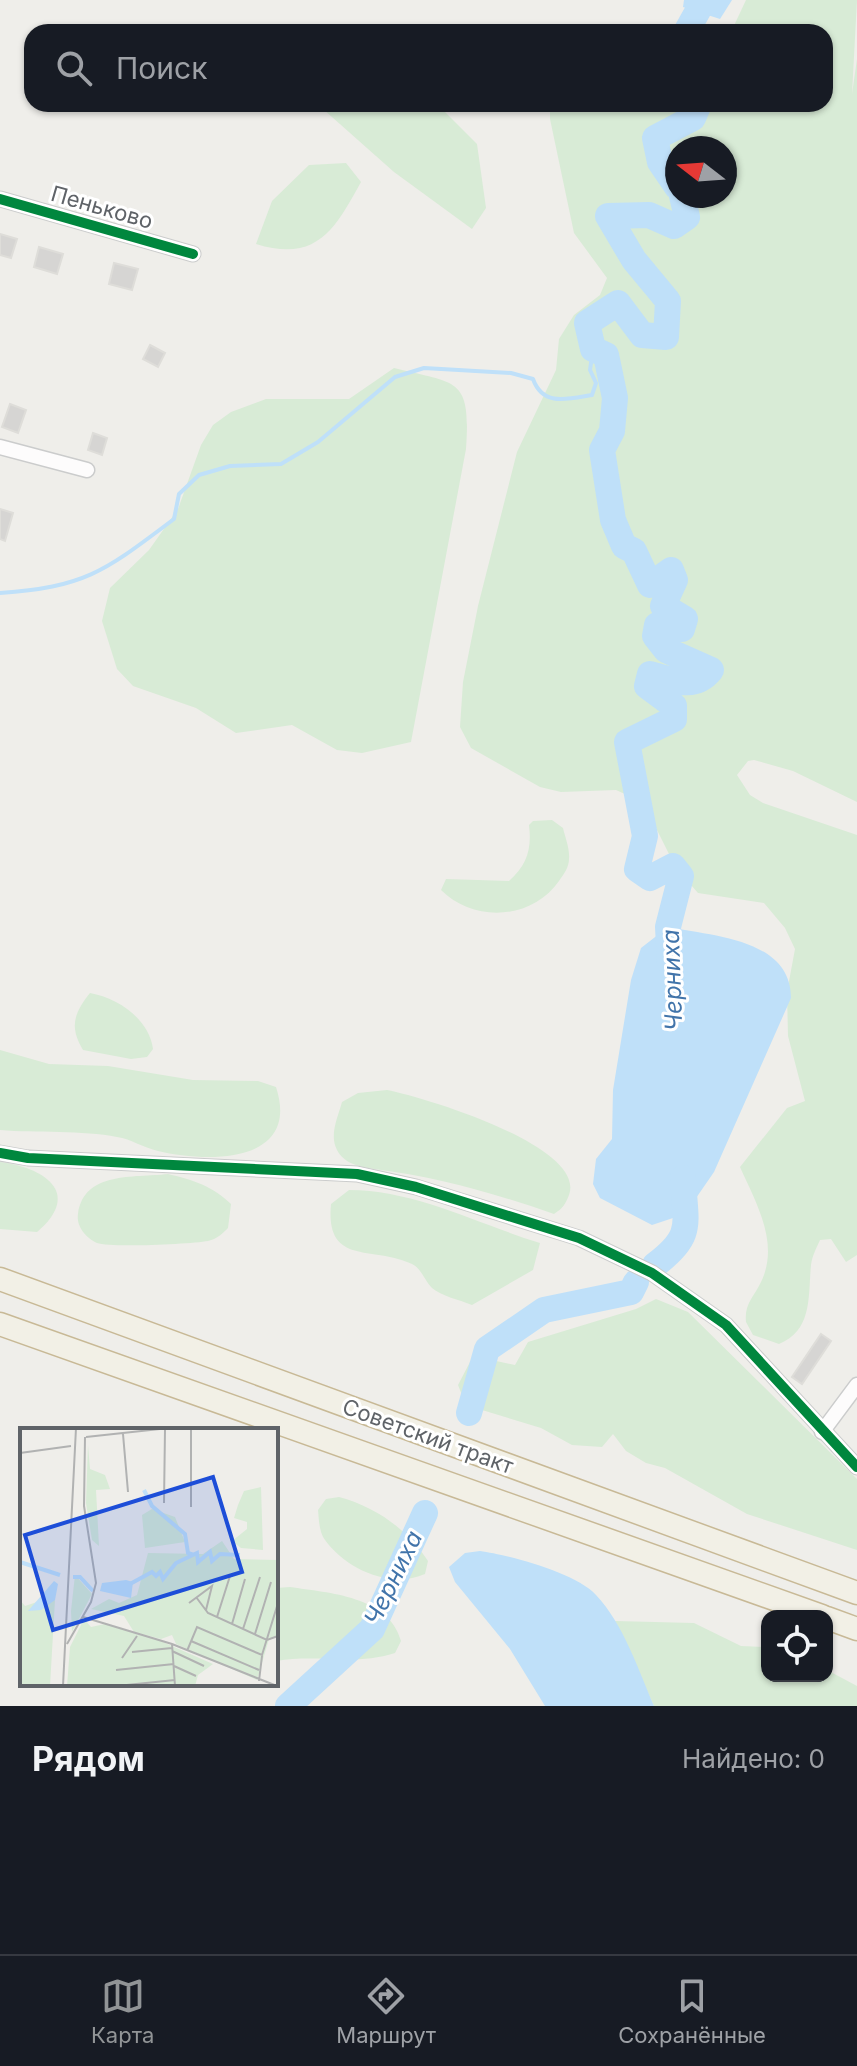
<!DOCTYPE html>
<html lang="ru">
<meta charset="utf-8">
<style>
body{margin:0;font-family:Inter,sans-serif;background:#20242c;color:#f1f3f6}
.controls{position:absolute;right:24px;bottom:24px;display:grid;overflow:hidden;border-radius:16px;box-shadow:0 2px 6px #0004}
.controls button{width:72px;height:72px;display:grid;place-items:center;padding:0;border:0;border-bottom:2px solid #363941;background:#171b24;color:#f1f3f6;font:40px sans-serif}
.compass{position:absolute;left:665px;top:136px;width:72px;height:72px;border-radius:50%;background:#171b24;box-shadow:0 2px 6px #0004;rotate:287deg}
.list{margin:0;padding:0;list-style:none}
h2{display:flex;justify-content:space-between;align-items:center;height:104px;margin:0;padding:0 32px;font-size:34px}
h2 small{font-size:26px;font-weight:400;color:#9ea1a6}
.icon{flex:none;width:44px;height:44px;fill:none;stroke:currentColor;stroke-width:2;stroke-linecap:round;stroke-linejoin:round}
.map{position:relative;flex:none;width:857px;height:1706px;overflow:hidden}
.search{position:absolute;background:#171b24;box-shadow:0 2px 6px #0004;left:24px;right:24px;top:24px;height:88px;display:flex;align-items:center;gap:20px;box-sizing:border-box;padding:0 28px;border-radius:24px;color:#9ea1a6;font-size:30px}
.sheet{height:248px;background:#171b24}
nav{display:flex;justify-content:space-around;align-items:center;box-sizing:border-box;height:112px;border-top:2px solid #363941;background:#171b24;font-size:22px;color:#9ea1a6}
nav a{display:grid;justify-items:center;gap:4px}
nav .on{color:#919496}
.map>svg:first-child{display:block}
.green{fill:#d8ebd6;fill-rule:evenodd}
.water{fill:#bfe0f9}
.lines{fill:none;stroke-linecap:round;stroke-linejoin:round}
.stream{stroke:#bfe0f9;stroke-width:4}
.river{stroke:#bfe0f9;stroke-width:26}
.building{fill:#d6d5d3;stroke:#deddd9;stroke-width:2}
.minor-casing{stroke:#cbcccc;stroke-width:17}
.trunk-casing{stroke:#c8b996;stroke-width:25}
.minor{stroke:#fdfcfc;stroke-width:14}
.trunk{stroke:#f2f0e6;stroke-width:22}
.cycleway-casing{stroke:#fff;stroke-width:15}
.cycleway{stroke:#00873e;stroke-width:10}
.labels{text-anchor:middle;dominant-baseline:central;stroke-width:6;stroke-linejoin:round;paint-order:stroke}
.street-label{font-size:22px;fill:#5f6368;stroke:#fff}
.water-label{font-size:24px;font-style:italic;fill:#4174aa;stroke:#fff}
.inset-river{fill:none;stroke:#bfe0f9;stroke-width:4}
.inset-road{fill:none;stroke:#b1b2b2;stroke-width:2}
.view{fill:#1d4ed8;fill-opacity:0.15;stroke:#1d4ed8;stroke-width:4}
.inset-edge{fill:none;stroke:#5f6368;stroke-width:4}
</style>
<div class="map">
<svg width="857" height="1706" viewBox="0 0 857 1706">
<rect width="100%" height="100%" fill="#efeeea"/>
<g class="green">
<path d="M746,0H857L852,94L857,59V802L793,771L754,760L748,761L737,775L750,795L763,803L857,835V1255L846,1262L831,1239L820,1240C817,1247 812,1256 811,1265C808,1296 813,1330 779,1344L753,1335L746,1322C744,1304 754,1297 761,1282C780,1243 756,1203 740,1167L787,1108L805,1101L788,1036L787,992L795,949L785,928L764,903L698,893L676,868L647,810L636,799L616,790L561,792L540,787L471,748L460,727L463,682L478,606L517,452L556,370L559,339L574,315L600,295L607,278L574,233L550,119V104H825V32H731ZM677,148H725V196H677Z"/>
<path d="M325,104H437L477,144L486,208L472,229L394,172L323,109Z"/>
<path d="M346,163L361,182C335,229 317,263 256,244L272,201L309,165Z"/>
<path d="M394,368C458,384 471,377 466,449L411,742L362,753L337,750L292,725L236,733L196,708L133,686L117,669L102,621L110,588L149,550L178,509L201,445L213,425L231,412L266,399H349Z"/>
<path d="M552,820L563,828C565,837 570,849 569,859C569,867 564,874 559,881C532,920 474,923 441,890L446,879L509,881C527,865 532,849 529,825L533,821Z"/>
<path d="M90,993C118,998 149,1019 153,1049L147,1057L131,1059L83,1050C69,1027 74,1013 90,993Z"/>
<path d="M0,1050L49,1064L108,1066L193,1080L258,1081L276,1087C301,1164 208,1163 158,1151C144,1148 131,1139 117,1137C83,1130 36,1133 0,1130Z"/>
<path d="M387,1090C423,1097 587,1146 569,1195C565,1205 563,1208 554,1214C494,1193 437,1177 374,1169C361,1167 344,1164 337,1150C329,1135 338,1117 342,1102L358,1093Z"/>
<path d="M0,1162C42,1167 84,1192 37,1232L0,1229Z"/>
<path d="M168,1174C194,1180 212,1186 231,1204L228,1228C222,1234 217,1239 208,1241C191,1244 110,1248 97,1243C86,1238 76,1226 78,1214C84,1171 133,1178 168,1174Z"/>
<path d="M349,1190C415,1190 478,1224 540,1243L533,1270L472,1305C460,1300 441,1296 432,1288C425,1281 421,1268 412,1264C374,1245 325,1267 331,1204Z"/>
<path d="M656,1299L688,1312L857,1479V1550L747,1514L665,1468L646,1463L626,1451L613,1434L602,1447L572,1445L541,1428L482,1410L462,1395L458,1385L470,1362L478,1357L515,1365L528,1342L636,1309Z"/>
<path d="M339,1497C376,1507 407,1529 428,1561L425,1574C391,1589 347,1570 325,1540C319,1532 319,1520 318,1510L326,1499Z"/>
<path d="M290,1587C329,1593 389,1596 401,1641L395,1653C355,1666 319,1654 276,1661V1588Z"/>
<path d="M615,1621L694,1623L741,1646L767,1647V1676H827V1670L857,1686V1706H654Z"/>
</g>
<g class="water">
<path d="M684,0H732L720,19L683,7Z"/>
<path d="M668,927C713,936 791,939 791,998L714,1172L685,1214L652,1225L600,1198L593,1184L596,1159L612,1139L613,1090L631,980L641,948Z"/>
<path d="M480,1551C509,1555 576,1573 596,1595C624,1625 638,1669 654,1706H545L510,1649L455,1582L449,1567L465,1553Z"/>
</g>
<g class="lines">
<path class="stream" d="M0,593C87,587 106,570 174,519L179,494L199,475L230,466L281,464L318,442L395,377L424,368L511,373L533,379C543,407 568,399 592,395L596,383L590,370L593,349"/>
<g class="river">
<path d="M686,32L704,0"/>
<path d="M677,187L660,162L655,138L693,118L699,104"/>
<path d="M670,963L668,927L681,876L673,866L650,878L637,869L645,836L627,742L674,719V706L647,686L650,674C673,680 694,691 711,670L666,650L655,636L657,625L682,629L685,619L663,606L675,580L671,570L650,585L634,551L624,546L613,520L602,450L612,431L615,398L606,355L593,349L587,323L618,303L642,335L666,337L668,301L634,260L608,216L649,215L674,226L687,217L682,196"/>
<path d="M655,1265C695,1235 685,1224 683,1178"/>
<path d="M469,1413L487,1349L544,1310L631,1292L636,1282"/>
<path d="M288,1706L372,1629L425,1513"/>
</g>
</g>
<g class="building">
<path d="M0,234L17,239L11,258L0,255Z"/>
<path d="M39,247L63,254L57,274L34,267Z"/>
<path d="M114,263L138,269L132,290L109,284Z"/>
<path d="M150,345L165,353L158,367L143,359Z"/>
<path d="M10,404L26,410L18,433L2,427Z"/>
<path d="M93,433L107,438L102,455L88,450Z"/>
<path d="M0,509L13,513L5,541L0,539Z"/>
<path d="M821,1334L831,1341L802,1384L792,1377Z"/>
</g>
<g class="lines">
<g class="minor-casing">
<g id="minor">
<path d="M0,199L193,254"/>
<path d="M0,447L87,470"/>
<path d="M0,1153L28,1158L357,1174L416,1187L579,1238L652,1273L726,1325L857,1467"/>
<path d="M822,1432L857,1385"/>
</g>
</g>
<g class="trunk-casing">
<g id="trunk">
<path d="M0,1279L857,1593"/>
<path d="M0,1324L822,1616"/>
<path d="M827,1618L857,1629"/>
</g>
</g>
<use href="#minor" class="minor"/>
<use href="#trunk" class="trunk"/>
<g class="cycleway-casing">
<g id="cycleway">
<path d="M0,199L193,254"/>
<path d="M0,1153L28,1158L357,1174L416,1187L579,1238L652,1273L726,1325L857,1467"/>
</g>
</g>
<use href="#cycleway" class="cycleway"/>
</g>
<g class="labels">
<g class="street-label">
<text transform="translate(102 207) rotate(16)">Пеньково</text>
<text transform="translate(428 1436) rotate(20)">Советский тракт</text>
</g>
<g class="water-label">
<text transform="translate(672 980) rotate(-92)">Черниха</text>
<text transform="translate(393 1578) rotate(-64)">Черниха</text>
</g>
</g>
<g transform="translate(20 1428)">
<rect width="258" height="258" fill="#efeeea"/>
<path d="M68,17L70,41L85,47L90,61L76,62L79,118L72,112L66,75ZM241,59L243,122L221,120L212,113L227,101V94L214,90L218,77L224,63ZM132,81L155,89L165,114L125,120L122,87ZM202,113L214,131L258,132V207L249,211L237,252L156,216L152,207L141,211L114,204L104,188L71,181L89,171L99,175L117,167L128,125L183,126ZM55,147L72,166L52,204L51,183ZM0,172L5,178L17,174L10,183L35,172L30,258H0ZM64,191L71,199L85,196L136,211L193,236L178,247L175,258H47L50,219Z" fill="#d8ebd6"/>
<path d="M106,152L113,154L111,170L80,163L82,155ZM34,153L38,156L35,172L21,182L8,183Z" fill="#bfe0f9"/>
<path class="inset-river" d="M124,62L132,78L165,106L168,125L174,127M0,134L40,147M53,149H60L73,163M110,156L132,144L136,148L140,144L143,151L156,135L177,125L178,134L190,124L192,133L200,126L220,127"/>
<path class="inset-road" d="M171,0V79M103,6L108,64M66,9L149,0M0,25L51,18M144,75L145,1M176,169L188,185L247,212L258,208M169,175L192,158L186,182M63,189L152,216L257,258M197,189L210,148M212,196L225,151M223,201L240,149M235,206L251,154M171,213L239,242M47,216L71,174L76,155L64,78L65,9M152,216L155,258M152,223L184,238M167,223L177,199L242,227L258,175M112,224L152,220M102,230L117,208M154,238L176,248M96,242L154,236M239,253L242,228M43,258L56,0M97,258L155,252"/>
<path class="view" d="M193,49L222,144L33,202L5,107Z"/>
<rect width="258" height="258" class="inset-edge"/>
</g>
</svg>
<div class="controls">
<button><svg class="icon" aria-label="locate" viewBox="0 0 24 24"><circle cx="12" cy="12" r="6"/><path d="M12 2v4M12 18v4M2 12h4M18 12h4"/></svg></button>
</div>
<svg class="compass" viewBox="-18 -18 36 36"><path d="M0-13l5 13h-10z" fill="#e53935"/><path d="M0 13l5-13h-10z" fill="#9ea1a6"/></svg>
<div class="search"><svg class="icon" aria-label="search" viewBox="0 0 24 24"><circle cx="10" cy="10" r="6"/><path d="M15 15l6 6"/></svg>Поиск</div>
</div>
<section class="sheet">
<h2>Рядом<small>Найдено: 0</small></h2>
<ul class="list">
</ul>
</section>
<nav>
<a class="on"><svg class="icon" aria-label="map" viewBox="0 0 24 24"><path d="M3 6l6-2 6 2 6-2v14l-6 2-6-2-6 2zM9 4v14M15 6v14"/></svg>Карта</a>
<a><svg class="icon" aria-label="directions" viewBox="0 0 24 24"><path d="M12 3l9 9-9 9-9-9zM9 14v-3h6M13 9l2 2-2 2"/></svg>Маршрут</a>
<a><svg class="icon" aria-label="saved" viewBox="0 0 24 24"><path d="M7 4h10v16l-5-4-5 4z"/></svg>Сохранённые</a>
</nav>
